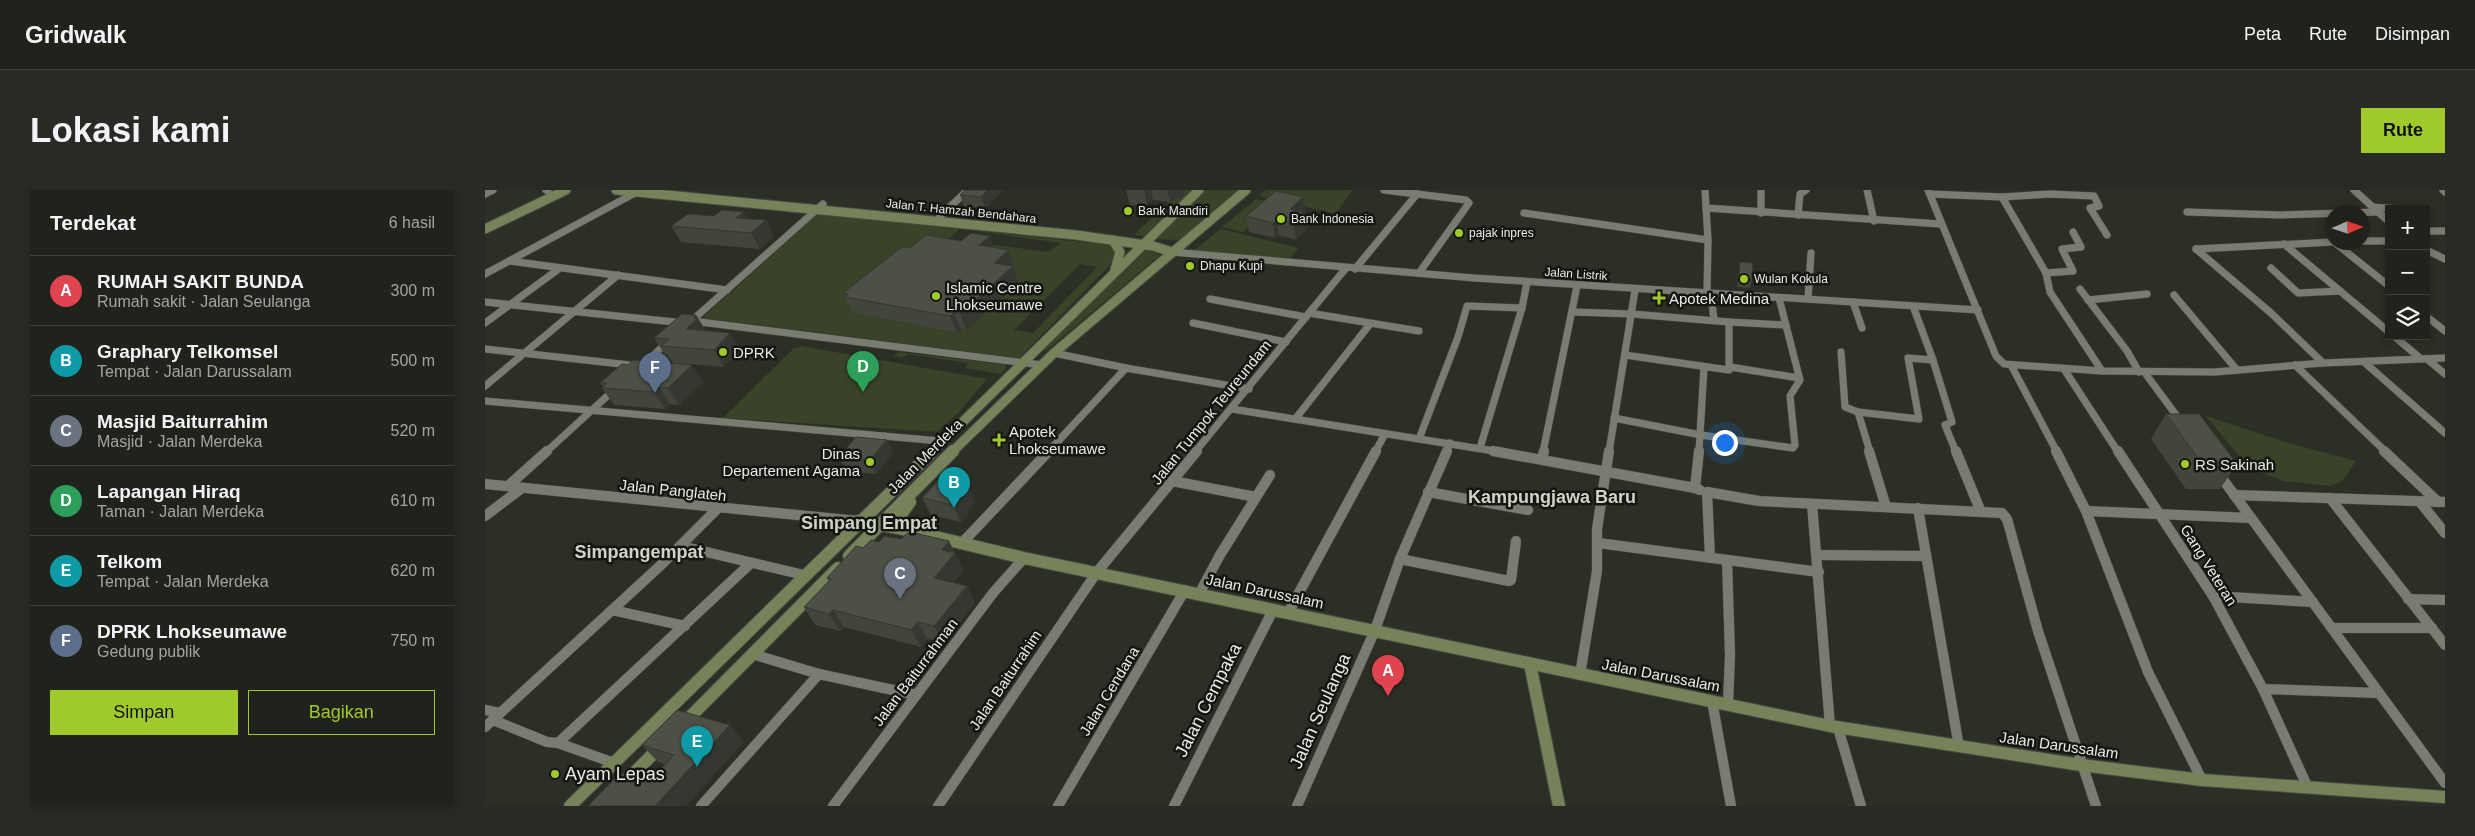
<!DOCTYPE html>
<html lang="id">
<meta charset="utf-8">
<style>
body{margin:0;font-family:Helvetica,sans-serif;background:#282b25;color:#f1f3f6}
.controls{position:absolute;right:15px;top:15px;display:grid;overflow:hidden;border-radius:0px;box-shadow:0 2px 8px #0003}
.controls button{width:45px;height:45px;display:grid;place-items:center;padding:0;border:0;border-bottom:1px solid #3d403b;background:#20231c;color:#f1f3f6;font:25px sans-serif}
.compass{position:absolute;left:1840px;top:15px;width:45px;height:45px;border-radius:50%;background:#20231c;box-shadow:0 2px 8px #0003;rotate:87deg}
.you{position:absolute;left:1239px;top:252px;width:18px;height:18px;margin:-12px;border:4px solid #fff;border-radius:50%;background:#1a73e8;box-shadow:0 0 0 8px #1a73e833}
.badge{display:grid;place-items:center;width:32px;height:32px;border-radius:50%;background:#a0c92b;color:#fff;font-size:16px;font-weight:700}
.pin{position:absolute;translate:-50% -41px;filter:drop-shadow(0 1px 2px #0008)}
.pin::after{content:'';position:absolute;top:26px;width:18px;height:15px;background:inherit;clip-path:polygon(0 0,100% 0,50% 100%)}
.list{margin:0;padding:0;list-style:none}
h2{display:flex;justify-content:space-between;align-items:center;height:65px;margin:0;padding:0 20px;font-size:21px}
h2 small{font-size:16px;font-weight:400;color:#a2a4a3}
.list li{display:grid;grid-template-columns:32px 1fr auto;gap:15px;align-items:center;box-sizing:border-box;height:70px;padding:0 20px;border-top:1px solid #3d403b}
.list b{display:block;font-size:19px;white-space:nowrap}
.list p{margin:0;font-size:16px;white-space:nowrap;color:#a2a4a3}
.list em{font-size:16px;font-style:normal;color:#a2a4a3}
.actions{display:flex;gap:10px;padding:15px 20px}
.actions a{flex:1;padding:11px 0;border:1px solid #a0c92b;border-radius:0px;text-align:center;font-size:18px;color:#a0c92b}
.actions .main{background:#a0c92b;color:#111}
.icon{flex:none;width:28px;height:28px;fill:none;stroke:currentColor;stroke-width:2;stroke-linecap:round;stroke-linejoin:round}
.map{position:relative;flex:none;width:1960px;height:616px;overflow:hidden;border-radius:0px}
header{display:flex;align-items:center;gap:30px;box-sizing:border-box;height:70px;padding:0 25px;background:#20231c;border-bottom:1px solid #3d403b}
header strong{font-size:24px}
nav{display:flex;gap:28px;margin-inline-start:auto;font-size:18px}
.intro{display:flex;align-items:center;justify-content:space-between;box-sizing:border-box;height:120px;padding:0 30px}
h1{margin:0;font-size:35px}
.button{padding:12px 22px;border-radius:0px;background:#a0c92b;color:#111;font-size:18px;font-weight:700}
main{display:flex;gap:30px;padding:0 30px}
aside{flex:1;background:#20231c;border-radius:0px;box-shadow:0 2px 8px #0003}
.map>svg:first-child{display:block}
.green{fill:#394327;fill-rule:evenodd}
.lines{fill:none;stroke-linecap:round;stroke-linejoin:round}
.street-far1-casing{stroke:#474a42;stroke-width:8}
.street-casing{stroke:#474a42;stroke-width:11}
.secondary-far1-casing{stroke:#474a42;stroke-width:11}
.secondary-casing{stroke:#474a42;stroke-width:14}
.street-far1{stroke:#787c71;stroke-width:7}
.street{stroke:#787c71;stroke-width:10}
.secondary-far1{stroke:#76825a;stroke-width:9}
.secondary{stroke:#76825a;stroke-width:12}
.wall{fill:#41453c}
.shaded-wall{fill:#353831}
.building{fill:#4c5046;stroke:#353831}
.poi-dot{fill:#a0c92b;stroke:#151612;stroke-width:2}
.labels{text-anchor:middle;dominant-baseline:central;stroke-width:5;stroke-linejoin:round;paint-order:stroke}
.far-street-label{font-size:12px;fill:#e9ebe5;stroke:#151612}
.far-poi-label{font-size:12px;fill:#e9ebe5;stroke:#151612;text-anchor:start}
.poi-label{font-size:15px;fill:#e9ebe5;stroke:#151612;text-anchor:start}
.street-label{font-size:15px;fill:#e9ebe5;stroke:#151612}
.quarter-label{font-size:18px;font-weight:bold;fill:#cfd4c7;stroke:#151612}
.near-street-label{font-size:18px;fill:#e9ebe5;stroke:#151612}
.near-poi-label{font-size:18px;fill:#e9ebe5;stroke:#151612;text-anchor:start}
</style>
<header>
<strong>Gridwalk</strong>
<nav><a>Peta</a><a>Rute</a><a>Disimpan</a></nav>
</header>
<div class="intro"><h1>Lokasi kami</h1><a class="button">Rute</a></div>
<main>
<aside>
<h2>Terdekat<small>6 hasil</small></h2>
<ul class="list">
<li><span class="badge" style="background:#e0444e">A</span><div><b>RUMAH SAKIT BUNDA</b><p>Rumah sakit · Jalan Seulanga</p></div><em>300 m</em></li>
<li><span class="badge" style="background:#0f9aa8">B</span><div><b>Graphary Telkomsel</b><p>Tempat · Jalan Darussalam</p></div><em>500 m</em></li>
<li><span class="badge" style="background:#6b7280">C</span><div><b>Masjid Baiturrahim</b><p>Masjid · Jalan Merdeka</p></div><em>520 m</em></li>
<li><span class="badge" style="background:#2e9e5b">D</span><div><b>Lapangan Hiraq</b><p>Taman · Jalan Merdeka</p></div><em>610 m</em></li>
<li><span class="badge" style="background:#0f9aa8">E</span><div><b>Telkom</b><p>Tempat · Jalan Merdeka</p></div><em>620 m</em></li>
<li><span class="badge" style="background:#5c6f8a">F</span><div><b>DPRK Lhokseumawe</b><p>Gedung publik</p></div><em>750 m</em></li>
</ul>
<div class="actions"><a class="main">Simpan</a><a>Bagikan</a></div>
</aside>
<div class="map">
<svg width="1960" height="616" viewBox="0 0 1960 616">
<rect width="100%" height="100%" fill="#2b2f25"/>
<g class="green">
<path d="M696,0H707L659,46L649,45Z"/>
<path d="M716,0H754L694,50L663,49Z"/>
<path d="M781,0H867L851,24L774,6Z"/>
<path d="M771,9L791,13L758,42L737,37Z"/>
<path d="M333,24L626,55L630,59L629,71L534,168L217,128ZM474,39L576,53L563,62L464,49ZM595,74L612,77L548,143L529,140ZM528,77L515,89L533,92L482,140L476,139L472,143L368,123Z"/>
<path d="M736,39L814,58L805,68L708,61Z"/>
<path d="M661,60L675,65L562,160L555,162Z"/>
<path d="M316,156L502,189L474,222L452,242L238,228L308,159Z"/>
<path d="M413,162L517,174L521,175V178L516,184L480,178L483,173L422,164L418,168L408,166Z"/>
<path d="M1721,226L1800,252L1871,271L1857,291L1845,296L1798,291L1763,277Z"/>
</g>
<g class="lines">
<g class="street-far1-casing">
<g id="street-far1">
<path d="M61,0L63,1"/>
<path d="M899,0L981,10L984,13L934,83"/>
<path d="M1220,0L1223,50L1222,103"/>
<path d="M1276,0V23"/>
<path d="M1382,0L1389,31"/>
<path d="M1443,0L1511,166L1519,174L1617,181L1730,182L1838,173L1960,168"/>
<path d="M1869,0L1904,32"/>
<path d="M1958,0L1960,2"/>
<path d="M0,4L8,0"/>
<path d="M1445,4L1517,7L1561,83L1565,102L1617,181"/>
<path d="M1517,7L1565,4L1609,6L1614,16L1605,18L1622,45"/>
<path d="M1887,17L1912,19"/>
<path d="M1221,18L1455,34"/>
<path d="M1702,22L1795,25L1892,22"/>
<path d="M1039,23L1223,50"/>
<path d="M1313,25L1315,4L1321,0"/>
<path d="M455,26L483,0"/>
<path d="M1941,41H1960"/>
<path d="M1878,51H1904"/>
<path d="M1849,52L1904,96"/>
<path d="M1799,54L1904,142"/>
<path d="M1711,59L1786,123L1838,173"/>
<path d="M1711,59L1848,52"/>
<path d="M1941,60L1960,69"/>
<path d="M687,62L989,88L1493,120"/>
<path d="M25,71L242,100"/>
<path d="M1786,78L1813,103L1855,101"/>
<path d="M870,79L932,4"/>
<path d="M1561,83L1588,81L1577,59L1596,57L1588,42"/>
<path d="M0,84L150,3"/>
<path d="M1595,99L1642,161L1654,182"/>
<path d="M1226,104L1229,130"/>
<path d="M1689,105L1752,180"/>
<path d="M725,109L821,127"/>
<path d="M1323,109L1326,63"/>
<path d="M1603,110L1662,104"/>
<path d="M0,112L199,133"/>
<path d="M1368,112L1377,138"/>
<path d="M1088,122L1147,124L1244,132V180L1140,165"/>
<path d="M824,123L934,141"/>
<path d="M1941,126L1960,141"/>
<path d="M207,131L557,175"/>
<path d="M1244,132L1301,135"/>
<path d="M0,133L75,78"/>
<path d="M708,133L801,152"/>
<path d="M203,134L338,14"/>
<path d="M1909,146L1936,169"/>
<path d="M0,159L154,176"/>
<path d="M1356,162L1360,217L1373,222L1385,262"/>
<path d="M569,163L641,178"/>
<path d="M1942,169L1960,184"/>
<path d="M1448,170L1467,232L1460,235L1471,262"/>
<path d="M1879,172L1960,243"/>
<path d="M1526,175L1572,262"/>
<path d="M1810,175L1901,262"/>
<path d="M1245,177L1314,188"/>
<path d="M153,179L184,151"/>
<path d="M1579,179L1633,262"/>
<path d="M1660,183L1697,233"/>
<path d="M0,196L133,85"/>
<path d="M0,211L455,251"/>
<path d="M747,219L1015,262"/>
<path d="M1373,222L1434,229L1423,168L1448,170L1428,116"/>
<path d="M811,228L885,134"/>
<path d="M1129,228L1216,245L1308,258L1310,255L1305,206L1315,190L1294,108"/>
<path d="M934,249L973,147L982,116L1037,118"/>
<path d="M995,258L1037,118L1042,92"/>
<path d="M61,262L130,199"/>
<path d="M563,262L641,178L764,199"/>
<path d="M710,262L861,78"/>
<path d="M890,262L900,244"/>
<path d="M961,262L965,253"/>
<path d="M1058,262L1092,96"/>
<path d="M1124,262L1150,100"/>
<path d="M1214,262L1219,177"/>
</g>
</g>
<g class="street-casing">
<g id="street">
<path d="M1008,261L1210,298"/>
<path d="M1214,261L1210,298L1215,300"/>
<path d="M1384,261L1401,317"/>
<path d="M1471,261L1496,322"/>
<path d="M1571,261L1601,321L1663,482L1717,590"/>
<path d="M1633,261L1728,406L1778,499L1823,598"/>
<path d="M1899,261L1953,312"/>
<path d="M1057,269L1059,261"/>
<path d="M1734,284L1960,593"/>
<path d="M687,291L771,307"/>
<path d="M0,294L373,331"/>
<path d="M23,296L62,261"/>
<path d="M943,302L1043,320"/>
<path d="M1749,305L1960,312"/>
<path d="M1845,308L1960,455"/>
<path d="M1935,312L1960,343"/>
<path d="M1327,314L1345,536"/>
<path d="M1433,318L1474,557"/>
<path d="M1601,321L1766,328"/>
<path d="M0,326L37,298"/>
<path d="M477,353L564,261"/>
<path d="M1113,353L1334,382"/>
<path d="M196,356L319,385"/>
<path d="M1332,365L1441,366"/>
<path d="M1225,368L1222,302L1274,311L1517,323L1522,329L1553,441L1611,616"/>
<path d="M915,369L1024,391L1026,390L1031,351"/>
<path d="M1242,370L1245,465L1243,515"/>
<path d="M714,404L735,365L785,285"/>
<path d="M1728,406L1828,412"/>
<path d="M1923,409L1960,410"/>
<path d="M127,420L200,436"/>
<path d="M803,423L891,261"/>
<path d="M1847,438H1947"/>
<path d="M267,464L334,484L431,505"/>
<path d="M1095,485L1112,381V339L1124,261"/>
<path d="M1778,499L1894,503"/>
<path d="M1227,511L1246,616"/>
<path d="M0,520L15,523"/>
<path d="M8,530L62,552L73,553L129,573"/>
<path d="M0,537L176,375L233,318"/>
<path d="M1353,538L1376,616"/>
<path d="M73,553L266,373"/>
<path d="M216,616L334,484"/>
<path d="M348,616L508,403L539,368"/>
<path d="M453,616L612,382L712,261"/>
<path d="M573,616L700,400"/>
<path d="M689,616L788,420"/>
<path d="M812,616L890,440L915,369L962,261"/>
</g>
</g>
<g class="secondary-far1-casing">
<g id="secondary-far1">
<path d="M131,0L591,45L668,56L687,62"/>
<path d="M0,39L81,0"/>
<path d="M628,50L635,62L630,80"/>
<path d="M447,262L714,0"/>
<path d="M467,262L569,163L761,0"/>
</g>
</g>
<g class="secondary-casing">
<g id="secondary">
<path d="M373,331L413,338L539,368L1345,536L1596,575L1717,590L1960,607"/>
<path d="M413,338L417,323L425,312"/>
<path d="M364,366L468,261"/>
<path d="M1045,474L1074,616"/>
<path d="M197,535L353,378"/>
<path d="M85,616L448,261"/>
<path d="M116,616L177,555"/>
</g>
</g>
<use href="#street-far1" class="street-far1"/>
<use href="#street" class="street"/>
<use href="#secondary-far1" class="secondary-far1"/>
<use href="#secondary" class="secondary"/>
</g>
<g class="wall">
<path d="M518,0L500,18L479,17L475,5Z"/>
<path d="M641,0H700L698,6L685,12L668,10L662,15H645Z"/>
<path d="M818,7L823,38L811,50L794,45L790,48L764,42L761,26Z"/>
<path d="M263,29L281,30L289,46L275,59L196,52L186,36Z"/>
<path d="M509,57L524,60L529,76L528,77L533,92L482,140L476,139L472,143L368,123L358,103L425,58Z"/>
<path d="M1255,72L1267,90L1265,98L1252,97Z"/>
<path d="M211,125L221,141L245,143L254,160L239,177L204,174L218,192L194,215L185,214L180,219L129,215L117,198L118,196L115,193L143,175L187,173L182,165H180L169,148Z"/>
<path d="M1681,224L1752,274L1735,299H1701L1666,249Z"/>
<path d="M402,250L408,263L391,284L361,281L354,267Z"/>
<path d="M482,291L490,312L482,321L483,324L476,332L446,325L437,308Z"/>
<path d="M378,358L473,368L478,380L468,392L482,396L490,413L458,453L442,449L436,457L359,437L355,441L330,435L319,417L344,391L342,388Z"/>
<path d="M259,552L180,574L173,572L157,555Z"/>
</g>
<g class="shaded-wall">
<path d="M503,0H518L500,18L496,7Z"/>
<path d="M659,0H666L668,10L662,15Z"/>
<path d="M682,0H700L698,6L685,12Z"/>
<path d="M818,7L820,23L805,19Z"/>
<path d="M259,22L267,38L251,28Z"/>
<path d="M821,23L823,38L811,50L809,34Z"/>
<path d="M792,29L794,45L790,48L788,33Z"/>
<path d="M281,30L289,46L275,59L266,43Z"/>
<path d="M505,46L510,62L494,55Z"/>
<path d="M524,60L529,76L528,77L533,92L482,140L475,124L509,73Z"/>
<path d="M469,123L476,139L472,143L465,126Z"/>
<path d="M211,125L221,142L201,139L208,128Z"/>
<path d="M245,143L254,160L239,177L229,160Z"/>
<path d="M207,175L218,192L194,215L183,198Z"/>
<path d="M174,197L185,214L180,219L169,202Z"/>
<path d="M402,250L408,263L391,284L384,271Z"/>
<path d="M482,291L490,312L482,321L483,324L476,332L468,315L478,294Z"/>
<path d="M464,351L478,380L457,405L449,388L457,360Z"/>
<path d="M482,396L490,413L458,453L449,436Z"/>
<path d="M348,420L359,437L355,441L344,424Z"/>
<path d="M433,432L442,449L436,457L426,440Z"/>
<path d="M245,535L259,552L201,616H170Z"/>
</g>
<g class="building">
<path d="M480,0H503L496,7L475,5Z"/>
<path d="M791,1L818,7L805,19L821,23L809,34L792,29L788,33L761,26Z"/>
<path d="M237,20L259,22L251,28L281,30L266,43L186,36L203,24L229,26Z"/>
<path d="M486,43L505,46L494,55L524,60L509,73L528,76L475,124L469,123L465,126L360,107L363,104L358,103L417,57L425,58L441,45L476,51Z"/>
<path d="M1255,72L1268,73L1267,90L1254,88Z"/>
<path d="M197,124L211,125L208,128H213L201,139L245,143L229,160L176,156L184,149L169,148Z"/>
<path d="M148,170L207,175L183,198L174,197L169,202L117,198L122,193H115L137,174L143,175Z"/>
<path d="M1681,224H1714L1752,274H1717Z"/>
<path d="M371,247L402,250L384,271L354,267Z"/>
<path d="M458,285L482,291L478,294L483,295L472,306L475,307L468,315L437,308Z"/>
<path d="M429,343L464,351L457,360L470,363L449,388L482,396L449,436L433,432L426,440L348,420L344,424L319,417L346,389L342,388L371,356L378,358L386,350L394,352L399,346L416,349L421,344Z"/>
<path d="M192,520L245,535L170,616H103L135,583L163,592L189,565L157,555Z"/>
</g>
<g class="poi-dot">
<circle cx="643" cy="21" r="5"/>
<circle cx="796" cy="29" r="5"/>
<circle cx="974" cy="43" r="5"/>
<circle cx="705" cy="76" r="5"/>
<circle cx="1259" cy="89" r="5"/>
<circle cx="451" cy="106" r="5"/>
<path d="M1171.5 100.5h5v5h5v5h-5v5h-5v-5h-5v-5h5z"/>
<circle cx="238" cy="162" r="5"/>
<path d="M511.5 242.5h5v5h5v5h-5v5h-5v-5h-5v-5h5z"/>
<circle cx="385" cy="272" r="5"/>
<circle cx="1700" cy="274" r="5"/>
<circle cx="70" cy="584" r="5"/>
</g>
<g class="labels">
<g class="far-street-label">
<text transform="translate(476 21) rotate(6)">Jalan T. Hamzah Bendahara</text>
<text transform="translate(1091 84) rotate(4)">Jalan Listrik</text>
</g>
<g class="far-poi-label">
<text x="653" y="21">Bank Mandiri</text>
<text x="806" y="29">Bank Indonesia</text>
<text x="984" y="43">pajak inpres</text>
<text x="715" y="76">Dhapu Kupi</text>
<text x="1269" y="89">Wulan Kokula</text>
</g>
<g class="poi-label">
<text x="461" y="97">Islamic Centre<tspan x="461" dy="17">Lhokseumawe</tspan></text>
<text x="1184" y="108">Apotek Medina</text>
<text x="248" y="162">DPRK</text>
<text x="524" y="241">Apotek<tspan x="524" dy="17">Lhokseumawe</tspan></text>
<text x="375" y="263" text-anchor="end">Dinas<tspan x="375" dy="17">Departement Agama</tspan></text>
<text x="1710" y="274">RS Sakinah</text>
</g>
<g class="street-label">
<text transform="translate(726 222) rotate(-51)">Jalan Tumpok Teureundam</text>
<text transform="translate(440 266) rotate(-45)">Jalan Merdeka</text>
<text transform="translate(188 300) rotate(6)">Jalan Panglateh</text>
<text transform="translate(1724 375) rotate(58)">Gang Veteran</text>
<text transform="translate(780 401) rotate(12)">Jalan Darussalam</text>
<text transform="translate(430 482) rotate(-53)">Jalan Baiturrahman</text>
<text transform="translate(1176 485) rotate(11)">Jalan Darussalam</text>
<text transform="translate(520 490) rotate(-56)">Jalan Baiturrahim</text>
<text transform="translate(624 501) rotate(-59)">Jalan Cendana</text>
<text transform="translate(1574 555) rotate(8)">Jalan Darussalam</text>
</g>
<g class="quarter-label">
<text x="1067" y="307">Kampungjawa Baru</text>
<text x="384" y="333">Simpang Empat</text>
<text x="154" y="362">Simpangempat</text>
</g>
<g class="near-street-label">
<text transform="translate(723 510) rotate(-63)">Jalan Cempaka</text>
<text transform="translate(835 521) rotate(-66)">Jalan Seulanga</text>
</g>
<g class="near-poi-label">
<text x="80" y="584">Ayam Lepas</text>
</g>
</g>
</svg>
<div class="controls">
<button>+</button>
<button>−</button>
<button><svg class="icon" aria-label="layers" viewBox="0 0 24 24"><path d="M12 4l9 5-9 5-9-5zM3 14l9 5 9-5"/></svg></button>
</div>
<svg class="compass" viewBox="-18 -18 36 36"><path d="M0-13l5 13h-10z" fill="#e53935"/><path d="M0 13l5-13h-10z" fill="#a2a4a3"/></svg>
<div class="you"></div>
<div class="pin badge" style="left:903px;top:506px;background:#e0444e">A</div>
<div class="pin badge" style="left:469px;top:318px;background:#0f9aa8">B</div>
<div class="pin badge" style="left:415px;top:409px;background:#6b7280">C</div>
<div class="pin badge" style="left:378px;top:202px;background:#2e9e5b">D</div>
<div class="pin badge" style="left:212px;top:577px;background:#0f9aa8">E</div>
<div class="pin badge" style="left:170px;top:203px;background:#5c6f8a">F</div>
</div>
</main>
